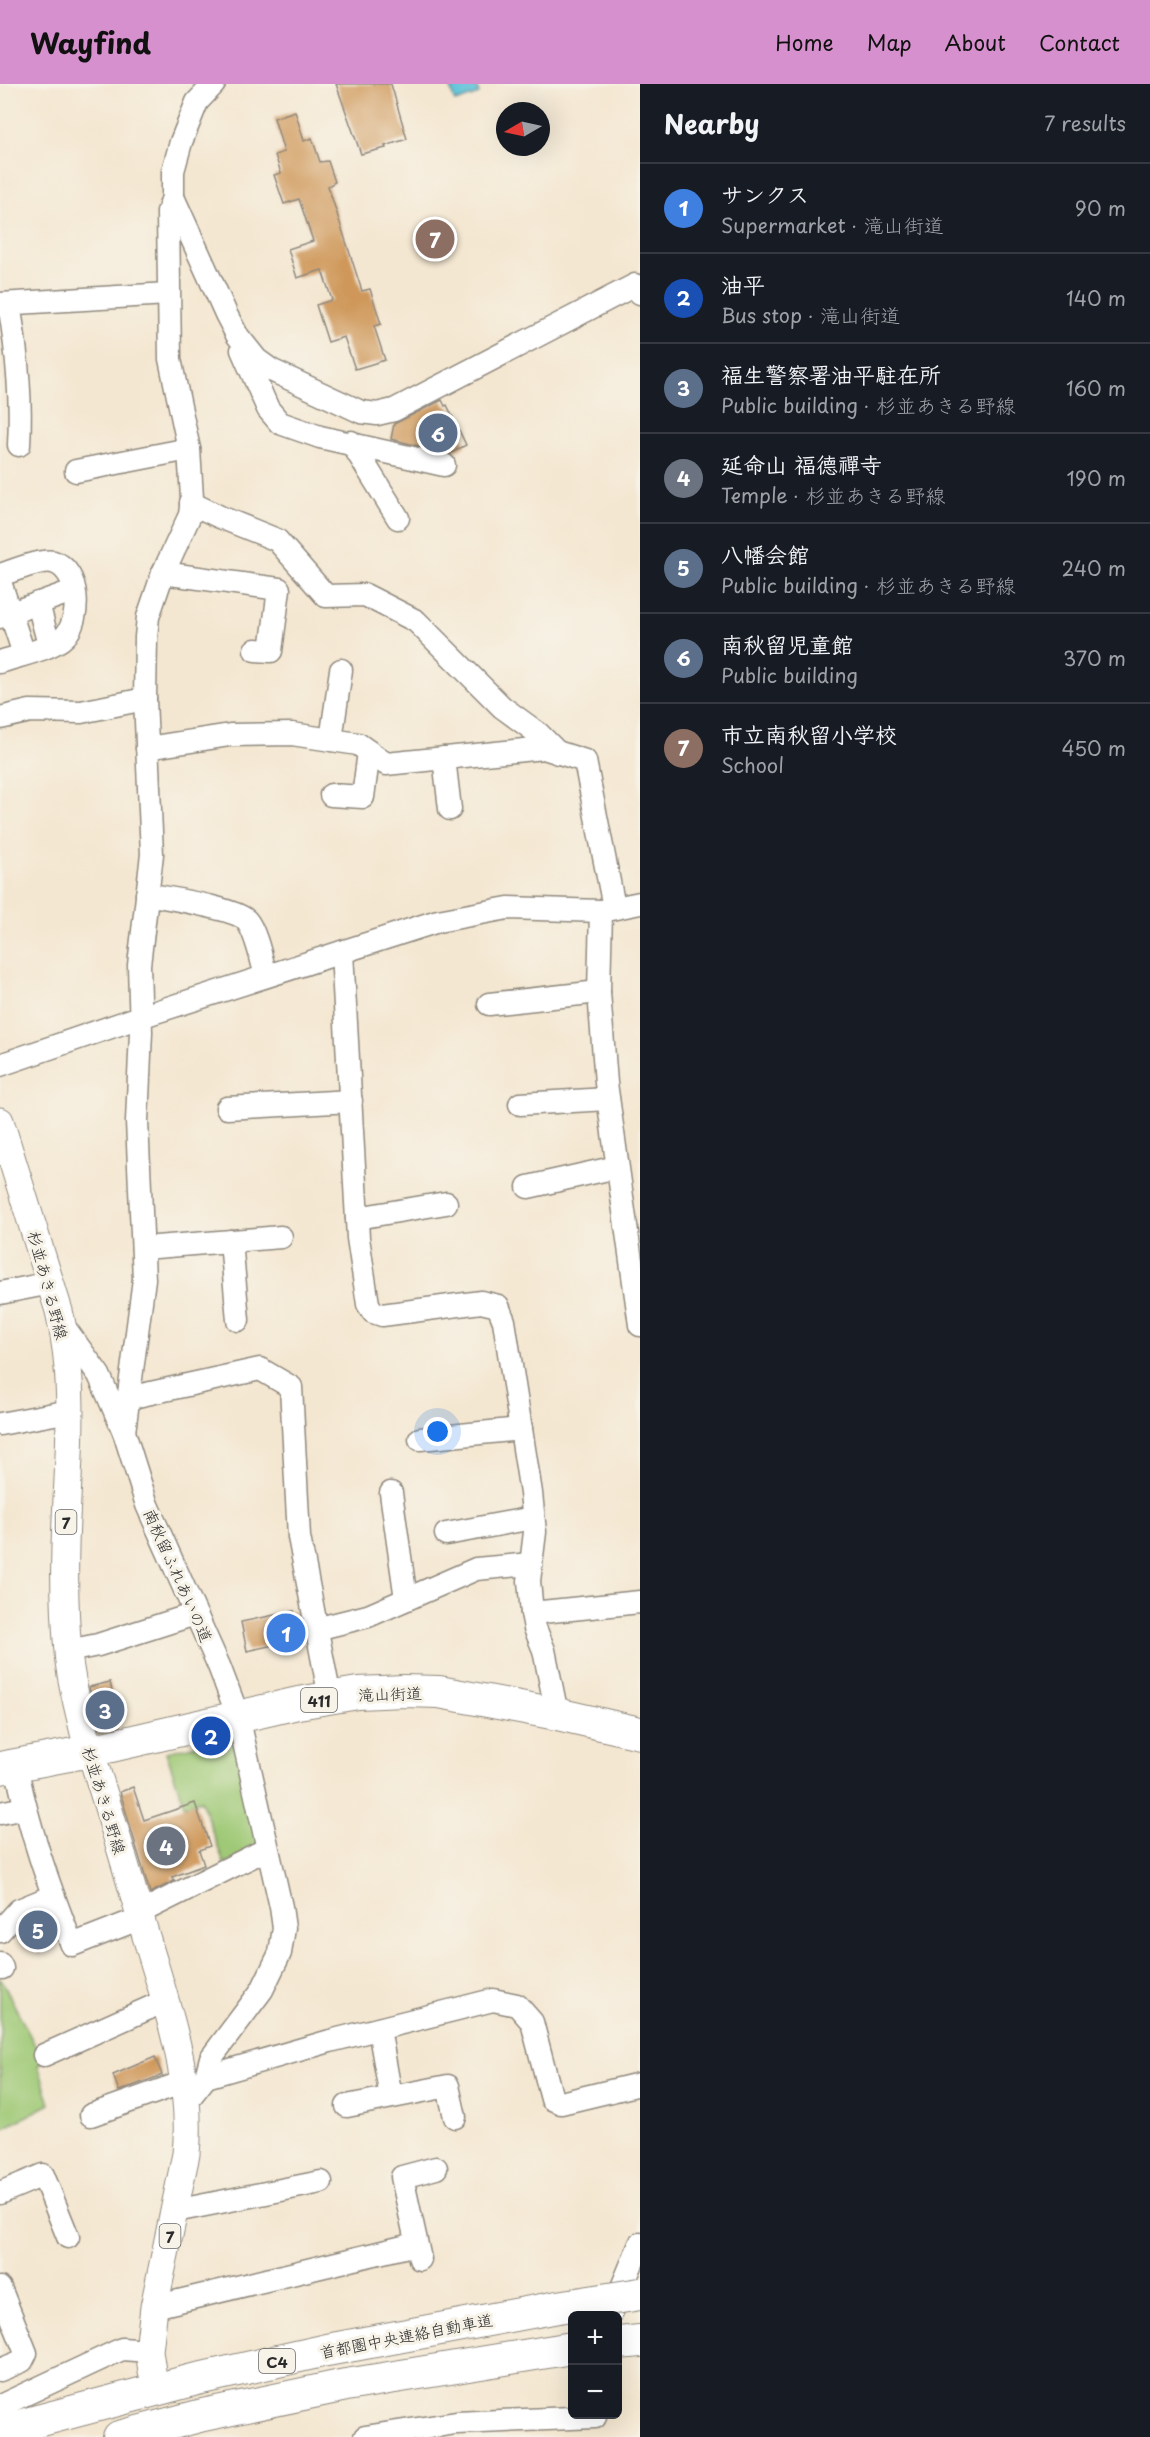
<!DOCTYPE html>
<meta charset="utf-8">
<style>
body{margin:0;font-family:"Playpen Sans","Klee One",sans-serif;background:#20242c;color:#f1f3f6}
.controls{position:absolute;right:18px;bottom:18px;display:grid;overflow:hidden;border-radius:9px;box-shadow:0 6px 24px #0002}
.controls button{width:54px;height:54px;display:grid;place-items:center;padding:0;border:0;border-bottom:2px solid #363941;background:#171b24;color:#f1f3f6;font:30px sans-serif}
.compass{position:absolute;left:496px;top:18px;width:54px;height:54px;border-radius:50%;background:#171b24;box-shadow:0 6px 24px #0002;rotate:261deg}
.you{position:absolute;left:438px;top:1348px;width:21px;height:21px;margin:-15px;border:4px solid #fff;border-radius:50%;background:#1a73e8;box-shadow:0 0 0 9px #1a73e833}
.badge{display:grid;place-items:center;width:39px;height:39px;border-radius:50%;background:#d690ce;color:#fff;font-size:20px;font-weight:700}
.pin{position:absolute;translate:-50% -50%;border:3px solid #fff;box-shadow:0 2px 6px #0006}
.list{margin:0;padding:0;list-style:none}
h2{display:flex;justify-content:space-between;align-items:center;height:78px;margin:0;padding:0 24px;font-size:26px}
h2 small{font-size:20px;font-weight:400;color:#9ea1a6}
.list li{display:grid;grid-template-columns:39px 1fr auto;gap:18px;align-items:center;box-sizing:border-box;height:90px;padding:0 24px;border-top:2px solid #363941}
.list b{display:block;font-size:22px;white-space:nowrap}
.list p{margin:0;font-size:20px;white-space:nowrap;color:#9ea1a6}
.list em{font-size:20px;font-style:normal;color:#9ea1a6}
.map{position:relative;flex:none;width:640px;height:2353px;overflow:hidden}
header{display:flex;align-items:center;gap:36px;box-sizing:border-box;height:84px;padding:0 30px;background:#d690ce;color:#111}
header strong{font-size:28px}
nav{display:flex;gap:33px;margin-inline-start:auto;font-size:21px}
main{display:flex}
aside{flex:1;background:#171b24}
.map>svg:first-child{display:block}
.green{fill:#9fc976;stroke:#657a50;stroke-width:1.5}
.water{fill:#5bc1d8;stroke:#437682;stroke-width:1.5}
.building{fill:#cf985a}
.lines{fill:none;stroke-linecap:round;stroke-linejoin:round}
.minor-casing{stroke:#90897e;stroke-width:25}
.major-casing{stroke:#90897e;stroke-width:29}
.highway-casing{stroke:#90897e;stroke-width:34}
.minor{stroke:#fff;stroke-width:22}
.major{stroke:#fff;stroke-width:27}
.highway{stroke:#fff;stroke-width:32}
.highway-bridge-casing{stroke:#90897e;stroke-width:34;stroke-linecap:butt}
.highway-bridge{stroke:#fff;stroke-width:32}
.labels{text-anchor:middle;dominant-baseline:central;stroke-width:6;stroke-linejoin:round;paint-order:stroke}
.shield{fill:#f7f3e8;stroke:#686764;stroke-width:1.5}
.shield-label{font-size:15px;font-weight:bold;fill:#2b2b2b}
.street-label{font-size:16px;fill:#2b2b2b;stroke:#f7f3e8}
</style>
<header>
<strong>Wayfind</strong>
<nav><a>Home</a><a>Map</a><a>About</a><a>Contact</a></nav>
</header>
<main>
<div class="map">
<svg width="640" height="2353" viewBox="0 0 640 2353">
<rect width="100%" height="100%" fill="#f7f3e8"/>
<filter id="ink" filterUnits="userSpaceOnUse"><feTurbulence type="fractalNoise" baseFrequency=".0167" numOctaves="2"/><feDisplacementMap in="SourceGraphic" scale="12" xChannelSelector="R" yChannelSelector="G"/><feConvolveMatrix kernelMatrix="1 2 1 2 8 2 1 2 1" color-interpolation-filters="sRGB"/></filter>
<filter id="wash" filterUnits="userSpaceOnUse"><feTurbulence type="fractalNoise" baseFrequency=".008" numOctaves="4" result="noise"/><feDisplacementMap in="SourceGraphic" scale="24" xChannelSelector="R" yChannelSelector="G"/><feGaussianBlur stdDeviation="1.35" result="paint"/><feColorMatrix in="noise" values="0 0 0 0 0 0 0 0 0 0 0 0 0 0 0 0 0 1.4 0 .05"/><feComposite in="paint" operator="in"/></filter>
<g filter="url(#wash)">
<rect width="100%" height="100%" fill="#f4e7d1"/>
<g class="green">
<path d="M238,1652L263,1762L224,1780L201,1716L184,1721L166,1668Z"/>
<path d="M0,1893L43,1977L38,1981L50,2020L0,2046Z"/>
</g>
<path class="water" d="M449,0H476L479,10L455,18Z"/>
<g id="blocks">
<g class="building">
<path d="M336,0H391L407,55L385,62L386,64L361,70Z"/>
<path d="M295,27L304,57L312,54L320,78L328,77L335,98L328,102L362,207L370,205L381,240L374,242L385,276L355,285L344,253L328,258L316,221L332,216L322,186L297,194L288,165L313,157L299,115L284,120L274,91L281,89L275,71L284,68L274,34Z"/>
<path d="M442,316L445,322L447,321L466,361L450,370L391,355L394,340Z"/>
<path d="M294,1527L300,1555L247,1567L241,1538Z"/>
<path d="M110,1598L120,1642L100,1646L89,1603Z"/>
<path d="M133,1703L144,1736L195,1719L210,1762L199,1766L204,1781L172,1793L174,1797L150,1809L120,1708Z"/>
<path d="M43,1831L54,1858L35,1866L24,1840Z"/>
<path d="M155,1973L162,1991L119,2007L113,1991Z"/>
</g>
</g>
</g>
<g filter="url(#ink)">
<use href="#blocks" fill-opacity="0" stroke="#90897e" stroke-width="1.5"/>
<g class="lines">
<g class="minor-casing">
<g id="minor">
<path d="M173,113L227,232L237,251L257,276L271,286L361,328L377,330L394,326L635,201L640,209"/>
<path d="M0,220L168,210"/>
<path d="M9,220C17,267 22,313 19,361"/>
<path d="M242,266L268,325L280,339L320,353L444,381"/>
<path d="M351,358L398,434"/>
<path d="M76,387L189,365"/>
<path d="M191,419L220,433L277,456L326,512L365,511L416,537L502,623L539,650L558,669"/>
<path d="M163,489L279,505L271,567L255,566"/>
<path d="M0,491C13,487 41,475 53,478C80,485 82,536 64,553C52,565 17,572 0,578"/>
<path d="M0,498L24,570"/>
<path d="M38,519L49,561"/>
<path d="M0,533L64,510H74"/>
<path d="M0,634L30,627L81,628L145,615"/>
<path d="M331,656L341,586"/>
<path d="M147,664L230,651L292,650L358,660L386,680L544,664L585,677L614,823"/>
<path d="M444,674L450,725"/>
<path d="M331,711L363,713L369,668"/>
<path d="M147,810C166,814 234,824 246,836C256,847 262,878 266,892"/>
<path d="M601,827L599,908L606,999L640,1241"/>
<path d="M342,868L358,1154L368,1220L373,1228L382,1231L481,1218L498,1222L504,1237L531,1409L535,1448L529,1497L532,1529L535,1544L544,1566L557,1630"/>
<path d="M489,920L599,908"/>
<path d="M0,981L140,933L438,837L508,824L601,827L640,819"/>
<path d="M520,1020L608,1015"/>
<path d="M227,1024L351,1017"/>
<path d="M528,1103L617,1083"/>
<path d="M357,1134L446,1119"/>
<path d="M231,1157L238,1236"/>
<path d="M143,1164L281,1153"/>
<path d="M0,1209L51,1199"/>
<path d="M62,1240L99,1291L124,1348L147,1421L219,1582L238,1632L281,1823L284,1844L280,1869L262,1906L211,1974L206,1993L187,2017"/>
<path d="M128,1314L260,1285L291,1303L299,1453L330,1614"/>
<path d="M0,1340L70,1327"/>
<path d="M124,1348L144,1195L137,1037L141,948L139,881L152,770L145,615L146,553L148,533L163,489L190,431L192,414L189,365L170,275L168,128L173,113V87L181,58L197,18L214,0"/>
<path d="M420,1355L521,1345"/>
<path d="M391,1409L406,1515"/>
<path d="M446,1450L533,1434"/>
<path d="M532,1529L640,1518"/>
<path d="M316,1545L368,1532L476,1485L530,1480"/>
<path d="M68,1567L98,1561L195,1530"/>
<path d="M16,1681C28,1743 49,1802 72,1861L141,1834"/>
<path d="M0,1729L24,1724"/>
<path d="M139,1829L267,1765"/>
<path d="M0,1847L19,1826L53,1812"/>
<path d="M0,1880L2,1884"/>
<path d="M379,1945L391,2013"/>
<path d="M44,1971L165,1917"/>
<path d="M206,1993L330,1957L493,1916L517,1921L532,1938L552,2015L561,2019L640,2000"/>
<path d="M347,2022L448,2002L455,2033"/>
<path d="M91,2031L184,1998"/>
<path d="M0,2109L43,2091L68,2153"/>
<path d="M175,2127L321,2098"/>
<path d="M420,2175L402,2093L436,2084"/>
<path d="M0,2204L26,2269L22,2277L0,2286"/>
<path d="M154,2223L416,2160"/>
<path d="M610,2232L640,2160"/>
<path d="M0,2322L122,2265L149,2267"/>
<path d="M365,2353L456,2339L595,2333"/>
</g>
</g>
<g class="major-casing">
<path id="major" d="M0,1037L59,1227C78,1304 67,1385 65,1463C64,1498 65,1534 68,1568C70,1595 78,1623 84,1649C106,1712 124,1777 143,1842C164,1915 194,1992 186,2070L154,2223L149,2267L152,2287"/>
</g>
<g class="highway-casing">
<g id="highway">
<path d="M0,1684L90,1667L298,1619L358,1609L404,1607L439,1608L557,1630L640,1649"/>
<path d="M618,2259L640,2257"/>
<path d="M0,2347L193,2296L327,2266L558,2223"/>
<path d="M119,2353L203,2331L346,2301L572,2264"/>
</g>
</g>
<use href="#minor" class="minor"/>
<use href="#major" class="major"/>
<use href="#highway" class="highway"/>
<g class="highway-bridge-casing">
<path id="highway-bridge" d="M558,2223L640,2210"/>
</g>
<use href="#highway-bridge" class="highway-bridge"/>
</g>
</g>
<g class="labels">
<g class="shield">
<rect x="55.5" y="1426" width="21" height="24" rx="4.5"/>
<rect x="301" y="1604" width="36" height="24" rx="4.5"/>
<rect x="159.5" y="2140" width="21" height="24" rx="4.5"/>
<rect x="259" y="2265" width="36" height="24" rx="4.5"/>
</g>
<g class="shield-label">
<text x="66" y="1438">7</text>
<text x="319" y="1616">411</text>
<text x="170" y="2152">7</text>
<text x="277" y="2277">C4</text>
</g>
<g class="street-label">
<text transform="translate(49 1201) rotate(75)">杉並あきる野線</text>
<text transform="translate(179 1491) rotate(66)">南秋留ふれあいの道</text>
<text transform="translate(390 1609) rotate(-2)">滝山街道</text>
<text transform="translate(105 1716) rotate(73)">杉並あきる野線</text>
<text transform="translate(406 2251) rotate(-11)">首都圏中央連絡自動車道</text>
</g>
</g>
</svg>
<div class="controls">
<button>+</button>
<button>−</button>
</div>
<svg class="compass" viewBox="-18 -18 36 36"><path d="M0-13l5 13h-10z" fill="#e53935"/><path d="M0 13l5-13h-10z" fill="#9ea1a6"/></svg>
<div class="you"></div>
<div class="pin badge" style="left:286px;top:1549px;background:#3f7fe0">1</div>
<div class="pin badge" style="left:211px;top:1652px;background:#1a4fb4">2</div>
<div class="pin badge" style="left:105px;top:1626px;background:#5c6f8a">3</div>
<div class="pin badge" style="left:166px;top:1762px;background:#6b7280">4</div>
<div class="pin badge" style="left:38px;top:1846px;background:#5c6f8a">5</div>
<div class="pin badge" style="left:438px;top:349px;background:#5c6f8a">6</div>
<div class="pin badge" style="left:435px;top:155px;background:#8d6e63">7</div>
</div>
<aside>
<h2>Nearby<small>7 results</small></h2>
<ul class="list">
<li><span class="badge" style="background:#3f7fe0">1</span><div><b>サンクス</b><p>Supermarket · 滝山街道</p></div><em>90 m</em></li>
<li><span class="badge" style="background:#1a4fb4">2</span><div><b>油平</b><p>Bus stop · 滝山街道</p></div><em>140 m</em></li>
<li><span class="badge" style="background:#5c6f8a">3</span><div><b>福生警察署油平駐在所</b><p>Public building · 杉並あきる野線</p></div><em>160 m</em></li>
<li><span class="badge" style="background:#6b7280">4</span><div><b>延命山 福德禪寺</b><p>Temple · 杉並あきる野線</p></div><em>190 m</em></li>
<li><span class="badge" style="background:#5c6f8a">5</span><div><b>八幡会館</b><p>Public building · 杉並あきる野線</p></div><em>240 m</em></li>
<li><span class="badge" style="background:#5c6f8a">6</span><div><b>南秋留児童館</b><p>Public building</p></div><em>370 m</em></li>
<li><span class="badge" style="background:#8d6e63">7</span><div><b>市立南秋留小学校</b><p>School</p></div><em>450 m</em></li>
</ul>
</aside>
</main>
